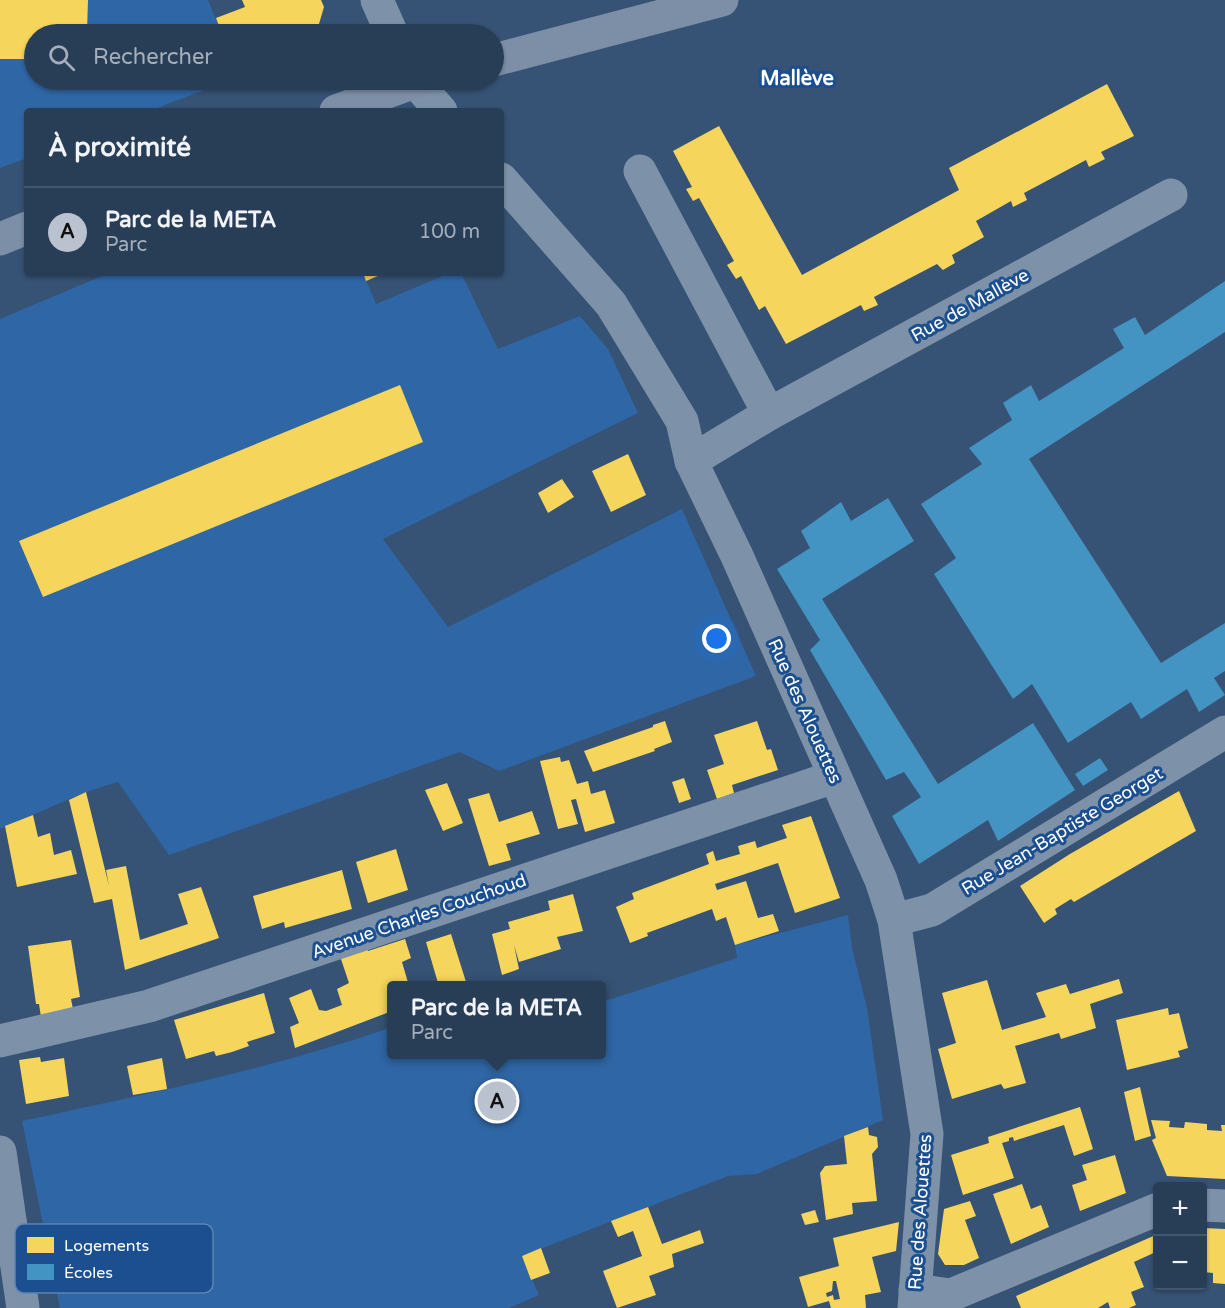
<!DOCTYPE html>
<html lang="fr">
<meta charset="utf-8">
<style>
body{margin:0;font-family:"Varela Round",sans-serif;background:#344961;color:#f1f3f6}
.controls{position:absolute;right:18px;bottom:18px;display:grid;overflow:hidden;border-radius:6px;box-shadow:0 2px 4px #0004}
.controls button{width:54px;height:54px;display:grid;place-items:center;padding:0;border:0;border-bottom:2px solid #44576d;background:#283e57;color:#f1f3f6;font:30px sans-serif}
.you{position:absolute;left:717px;top:639px;width:21px;height:21px;margin:-15px;border:4px solid #fff;border-radius:50%;background:#1a73e8;box-shadow:0 0 0 9px #1a73e833}
.badge{display:grid;place-items:center;width:39px;height:39px;border-radius:50%;background:#b9c2ce;color:#111;font-size:20px;font-weight:700}
.pin{position:absolute;translate:-50% -50%;border:3px solid #fff;box-shadow:0 2px 6px #0006}
.popup{position:absolute;left:387px;top:981px;width:219px;height:78px;box-sizing:border-box;display:grid;place-content:center;border-radius:6px;background:#283e57;filter:drop-shadow(0 2px 4px #0005);font-size:20px;white-space:nowrap;color:#a5aeba}
.popup b{font-size:22px;color:#f1f3f6}
.popup::after{content:'';position:absolute;left:50%;top:100%;margin-left:-12px;border:12px solid transparent;border-top-color:#283e57}
.list{margin:0;padding:0;list-style:none}
h2{display:flex;justify-content:space-between;align-items:center;height:78px;margin:0;padding:0 24px;font-size:26px}
h2 small{font-size:20px;font-weight:400;color:#a5aeba}
.list li{display:grid;grid-template-columns:39px 1fr auto;gap:18px;align-items:center;box-sizing:border-box;height:90px;padding:0 24px;border-top:2px solid #44576d}
.list b{display:block;font-size:22px;white-space:nowrap}
.list p{margin:0;font-size:20px;white-space:nowrap;color:#a5aeba}
.list em{font-size:20px;font-style:normal;color:#a5aeba}
.icon{flex:none;width:33px;height:33px;fill:none;stroke:currentColor;stroke-width:2;stroke-linecap:round;stroke-linejoin:round}
.map{position:relative;flex:none;width:1225px;height:1308px;overflow:hidden}
.search{position:absolute;background:#283e57;box-shadow:0 2px 4px #0004;left:24px;top:24px;width:480px;height:66px;display:flex;align-items:center;gap:15px;box-sizing:border-box;padding:0 21px;border-radius:33px;color:#a5aeba;font-size:22px}
.panel{position:absolute;background:#283e57;box-shadow:0 2px 4px #0004;left:24px;top:108px;width:480px;height:168px;border-radius:6px}
.map>svg:first-child{display:block}
.green{fill:#2f66a5}
.homes{fill:#f6d55c;fill-rule:evenodd}
.schools{fill:#4393c3}
.lines{fill:none;stroke-linecap:round;stroke-linejoin:round}
.minor{stroke:#7d92a8;stroke-width:33}
.major{stroke:#7d8ea7;stroke-width:33}
.labels{text-anchor:middle;dominant-baseline:central;stroke-width:6;stroke-linejoin:round;paint-order:stroke}
.street-label{font-size:18px;fill:#fff;stroke:#1b4f8f}
.neighbourhood-label{font-size:20px;font-weight:bold;fill:#fff;stroke:#1b4f8f}
.key{fill:#1b4f8f;stroke:#5f84b1;stroke-width:1.5}
.key-label{font-size:16px;fill:#fff}
</style>
<div class="map">
<svg width="1225" height="1308" viewBox="0 0 1225 1308">
<rect width="100%" height="100%" fill="#365274"/>
<g class="green">
<path d="M88,0H208L222,34H87Z"/>
<path d="M0,59H34V80H231L149,111H27V158L0,168Z"/>
<path d="M109,273H363L376,304L450,273H461L498,349L580,316L608,349L638,413L383,539L448,627L682,509L756,676L499,771L460,752L169,855L118,782L86,792L0,829V319Z"/>
<path d="M848,915L852,948L867,1008L883,1120L757,1174L728,1176L522,1256L539,1295L509,1308H60L22,1121C146,1094 272,1069 392,1027V1054H602V1002L737,958L735,945Z"/>
</g>
<g class="homes">
<path d="M0,0H88L87,34H34V59H0Z"/>
<path d="M242,0H321L324,7L316,34H222L216,18L245,7Z"/>
<path d="M1107,84L1134,136L1101,152L1105,159L1089,167L1086,160L1024,193L1027,200L1013,207L1011,201L976,221L984,237L952,255L955,263L943,270L937,264L874,297L878,305L864,311L861,305L786,344L765,306L759,310L741,276L736,279L727,265L734,261L699,198L693,201L686,189L692,187L673,151L719,126L802,275L959,190L949,168Z"/>
<path d="M363,273H385L366,281Z"/>
<path d="M400,385L423,442L43,597L19,541Z"/>
<path d="M628,454L646,495L611,512L592,471Z"/>
<path d="M562,479L574,497L548,513L538,493Z"/>
<path d="M665,721L672,742L654,749L655,751L593,772L584,751L653,727V725Z"/>
<path d="M757,721L767,750L771,749L778,770L732,785L734,793L717,799L707,770L724,764L714,735Z"/>
<path d="M560,757L561,762L569,760L577,784L588,781L591,794L605,790L615,823L585,832L576,799L571,800L578,824L558,829L540,761Z"/>
<path d="M684,778L691,799L679,803L672,782Z"/>
<path d="M447,783L463,823L443,831L425,790Z"/>
<path d="M1179,791L1196,831L1074,902L1071,899L1055,909L1057,914L1044,923L1020,886L1070,854Z"/>
<path d="M86,792L109,886L106,870L126,866L140,940L188,924L178,894L201,887L219,938L125,970L112,899L94,903L69,800Z"/>
<path d="M489,793L499,822L532,811L540,834L506,844L511,860L489,866L468,799Z"/>
<path d="M33,815L38,837L50,833L54,855L71,850L77,874L17,887L5,826Z"/>
<path d="M811,816L840,898L795,913L778,863L715,884L717,890L746,881L758,918L773,914L779,931L735,945L726,917L716,921L712,909L647,933L648,936L630,943L616,907L634,899L632,893L709,864L706,854L713,851L716,861L740,854L738,846L755,841L757,848L787,838L782,825Z"/>
<path d="M396,849L408,890L368,903L356,862Z"/>
<path d="M342,870L352,909L285,928L284,922L262,929L253,896Z"/>
<path d="M573,894L583,931L557,937L561,949L519,962L514,945L519,969L502,975L492,934L510,929L508,922L550,910L548,901Z"/>
<path d="M451,934L466,982L470,985L430,986L438,983L426,942Z"/>
<path d="M405,939L411,958L402,962L409,986H392V1011L295,1048L290,1027L299,1023L289,998L311,989L319,1010L326,1011L342,1005L337,989L349,983L339,953L366,944L368,951Z"/>
<path d="M71,940L80,997L71,999L73,1009L41,1017L39,1004H36L28,946Z"/>
<path d="M1119,979L1123,993L1090,1004L1096,1028L1061,1039L1059,1033L1015,1046L1026,1083L1004,1089L1001,1084L952,1099L938,1049L956,1043L942,993L987,980L1002,1030L1046,1017L1036,993L1066,984L1070,994Z"/>
<path d="M264,993L275,1033L247,1042L249,1046L232,1052L216,1056L214,1051L186,1059L174,1020Z"/>
<path d="M1168,1008L1169,1015L1179,1013L1188,1048L1178,1051L1180,1057L1127,1070L1116,1020Z"/>
<path d="M40,1057L41,1062L64,1058L69,1096L26,1104L19,1060Z"/>
<path d="M162,1058L167,1089L133,1095L127,1066Z"/>
<path d="M1140,1087L1151,1136L1135,1141L1124,1092Z"/>
<path d="M1080,1107L1093,1149L1074,1156L1064,1125L1014,1141L1013,1137L1009,1138V1141L1002,1143L1014,1178L963,1195L951,1155L989,1143L988,1137Z"/>
<path d="M1151,1120L1170,1121L1169,1127L1184,1128L1185,1122L1207,1124V1130L1222,1131L1221,1125H1225V1179L1167,1176L1152,1140L1156,1138Z"/>
<path d="M868,1127L869,1135L877,1137L878,1147L872,1154L877,1201L852,1203L853,1214L826,1220L820,1173L825,1166L847,1164L844,1136Z"/>
<path d="M1115,1155L1126,1193L1080,1211L1072,1185L1087,1180L1082,1165Z"/>
<path d="M1022,1184L1031,1209L1041,1205L1049,1227L1011,1244L993,1194Z"/>
<path d="M970,1201L976,1216L965,1220L979,1258L964,1265H945L938,1254L944,1209Z"/>
<path d="M648,1207L662,1244L700,1230L704,1243L672,1254L674,1267L649,1276L656,1295L617,1308L603,1271L642,1256L633,1231L618,1237L611,1221Z"/>
<path d="M815,1210L819,1222L805,1225L801,1214Z"/>
<path d="M899,1222L896,1251L872,1257L881,1292L865,1295L866,1308H831L829,1301L808,1307L799,1277L839,1266L833,1238ZM833,1281H836L840,1299L834,1300L833,1295L827,1297L826,1293L832,1291Z"/>
<path d="M1203,1228L1225,1229V1284L1213,1283V1273L1203,1272Z"/>
<path d="M1158,1234V1251L1134,1262L1144,1287L1131,1292L1136,1305L1129,1308H1110L1108,1302L1098,1308H1021L1016,1296Z"/>
<path d="M541,1248L550,1273L531,1280L522,1256Z"/>
</g>
<g class="schools">
<path d="M1225,281V332L1029,459L1161,663L1225,623V671L1214,678L1225,695L1199,712L1187,689L1141,719L1131,702L1068,743L1032,684L1013,699L934,574L956,558L921,504L982,464L969,448L1012,420L1003,403L1031,385L1039,401L1124,348L1113,329L1135,317L1145,335Z"/>
<path d="M888,498L914,541L822,599L938,784L1033,723L1075,790L998,841L988,820L919,864L892,816L921,797L904,772L886,780L810,650L820,640L777,569L810,548L801,531L841,502L851,521Z"/>
<path d="M1100,758L1108,770L1083,786L1075,774Z"/>
</g>
<g class="lines">
<g class="minor">
<path d="M377,0L392,34"/>
<path d="M414,80L441,111"/>
<path d="M640,171L769,414"/>
<path d="M501,179L611,304L682,421L691,461L737,556L881,880L894,920L927,1134L914,1308"/>
<path d="M691,461L769,414L1171,195"/>
<path d="M894,920L932,910L1225,732"/>
<path d="M0,1041L149,1006L834,777"/>
<path d="M0,1152L23,1308"/>
<path d="M1202,1205L1225,1206"/>
<path d="M915,1290L951,1295L1158,1209"/>
</g>
<g class="major">
<path d="M494,60L722,0"/>
<path d="M336,111L420,80"/>
<path d="M0,239L27,228"/>
</g>
</g>
<g class="labels">
<g class="street-label">
<text transform="translate(970 305) rotate(-29)">Rue de Mallève</text>
<text transform="translate(805 711) rotate(66)">Rue des Alouettes</text>
<text transform="translate(1062 831) rotate(-31)">Rue Jean-Baptiste Georget</text>
<text transform="translate(419 916) rotate(-19)">Avenue Charles Couchoud</text>
<text transform="translate(920 1212) rotate(-86)">Rue des Alouettes</text>
</g>
<g class="neighbourhood-label">
<text x="797" y="79">Mallève</text>
</g>
</g>
<rect x="15" y="1224" width="198" height="69" rx="9" class="key"/>
<rect x="27" y="1237" width="27" height="16" fill="#f6d55c"/>
<rect x="27" y="1264" width="27" height="16" fill="#4393c3"/>
<g class="key-label">
<text x="64" y="1251">Logements</text>
<text x="64" y="1278">Écoles</text>
</g>
</svg>
<div class="controls">
<button>+</button>
<button>−</button>
</div>
<div class="you"></div>
<div class="pin badge" style="left:497px;top:1101px">A</div>
<div class="popup"><b>Parc de la META</b>Parc</div>
<div class="search"><svg class="icon" aria-label="search" viewBox="0 0 24 24"><circle cx="10" cy="10" r="6"/><path d="M15 15l6 6"/></svg>Rechercher</div>
<section class="panel">
<h2>À proximité<small></small></h2>
<ul class="list">
<li><span class="badge">A</span><div><b>Parc de la META</b><p>Parc</p></div><em>100 m</em></li>
</ul>
</section>
</div>
